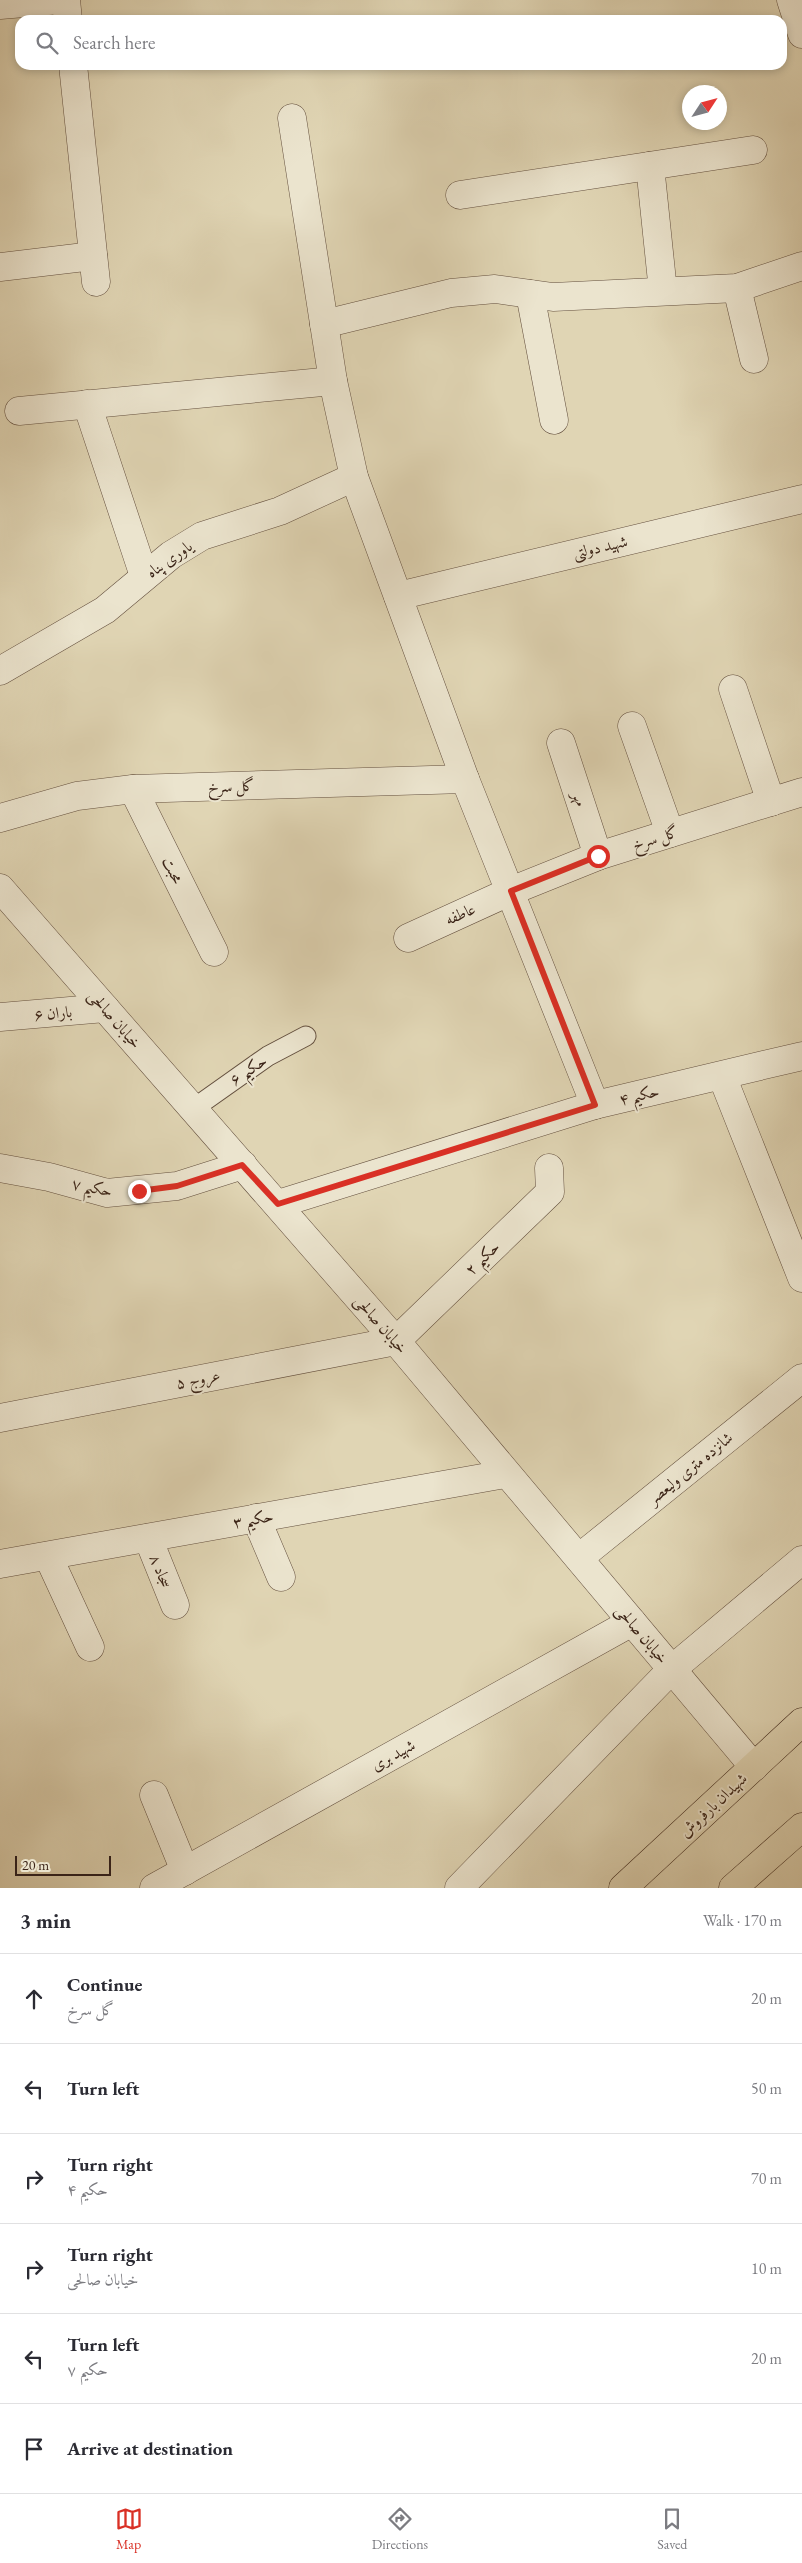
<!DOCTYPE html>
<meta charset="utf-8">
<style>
body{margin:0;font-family:"EB Garamond",Amiri,serif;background:#f7f7f7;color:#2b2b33}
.compass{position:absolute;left:682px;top:85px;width:45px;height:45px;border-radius:50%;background:#fff;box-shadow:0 2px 8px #0003;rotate:54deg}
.scale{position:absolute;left:15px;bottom:12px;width:96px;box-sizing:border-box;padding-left:5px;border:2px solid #3b2418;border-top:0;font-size:14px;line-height:18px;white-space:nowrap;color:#3b2418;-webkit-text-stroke:4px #ebe4ce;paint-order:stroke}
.stop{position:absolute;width:15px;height:15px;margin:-11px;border:4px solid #d93025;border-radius:50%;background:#fff}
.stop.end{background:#d93025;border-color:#fff;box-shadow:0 1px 5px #0008}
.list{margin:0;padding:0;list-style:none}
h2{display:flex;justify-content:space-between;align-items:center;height:65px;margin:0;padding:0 20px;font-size:21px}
h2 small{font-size:16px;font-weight:400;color:#7c7c81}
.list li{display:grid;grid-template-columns:32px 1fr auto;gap:15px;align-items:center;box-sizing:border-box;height:90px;padding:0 20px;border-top:1px solid #e1e1e2}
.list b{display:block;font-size:19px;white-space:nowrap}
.list p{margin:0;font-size:16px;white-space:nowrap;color:#7c7c81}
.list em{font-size:16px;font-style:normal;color:#7c7c81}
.icon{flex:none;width:28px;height:28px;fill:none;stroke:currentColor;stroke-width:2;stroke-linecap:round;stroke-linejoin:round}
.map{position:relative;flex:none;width:802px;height:1888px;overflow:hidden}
.search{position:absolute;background:#fff;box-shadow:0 2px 8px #0003;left:15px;right:15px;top:15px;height:55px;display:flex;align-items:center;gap:12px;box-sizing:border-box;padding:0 18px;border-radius:15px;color:#7c7c81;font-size:19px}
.sheet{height:605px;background:#fff}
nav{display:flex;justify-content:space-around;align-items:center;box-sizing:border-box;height:70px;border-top:1px solid #e1e1e2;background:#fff;font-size:14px;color:#7c7c81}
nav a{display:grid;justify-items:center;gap:2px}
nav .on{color:#d93025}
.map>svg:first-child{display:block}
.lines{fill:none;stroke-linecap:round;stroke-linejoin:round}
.service-casing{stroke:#64503f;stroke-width:21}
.minor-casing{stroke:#64503f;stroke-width:29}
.trunk-casing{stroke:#3b2418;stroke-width:29}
.service{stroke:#ebe4ce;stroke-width:19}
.minor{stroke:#ebe4ce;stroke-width:28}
.trunk{stroke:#e0d5b4;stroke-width:28}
.route{stroke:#d93025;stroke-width:6}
.labels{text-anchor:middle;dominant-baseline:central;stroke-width:4;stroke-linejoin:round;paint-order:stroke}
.street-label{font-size:16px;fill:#3b2418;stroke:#ebe4ce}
</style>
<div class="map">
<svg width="802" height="1888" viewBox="0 0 802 1888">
<rect width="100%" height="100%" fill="#e0d5b4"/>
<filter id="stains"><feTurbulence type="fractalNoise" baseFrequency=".004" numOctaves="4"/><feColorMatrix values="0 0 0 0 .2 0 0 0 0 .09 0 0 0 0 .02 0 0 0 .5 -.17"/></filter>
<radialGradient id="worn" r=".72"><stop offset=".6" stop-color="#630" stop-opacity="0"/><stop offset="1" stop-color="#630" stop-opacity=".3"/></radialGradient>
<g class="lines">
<g class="service-casing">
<path id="service" d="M193,1109L268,1056L306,1036"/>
</g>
<g class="minor-casing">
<g id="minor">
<path d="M66,0L68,20"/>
<path d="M791,0L802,34"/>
<path d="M0,5L60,0"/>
<path d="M73,65L96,282"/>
<path d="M292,118L333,381L354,477L465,779L595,1105"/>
<path d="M650,166L663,291"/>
<path d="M460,195L753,150"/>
<path d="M0,267L93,256"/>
<path d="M737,288L754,359"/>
<path d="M530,294L554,420"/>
<path d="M324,324L451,293L495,289L553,297L737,288L802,266"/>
<path d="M87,404L144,576"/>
<path d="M19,411L333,381"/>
<path d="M398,596L802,499"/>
<path d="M0,671L105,610L171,555L202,536L280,511L354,477"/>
<path d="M733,689L771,802"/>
<path d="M632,726L670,833"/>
<path d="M561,743L598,856"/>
<path d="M133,789L214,952"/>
<path d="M0,818L77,796L133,789L465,779"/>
<path d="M0,888L396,1341L754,1767"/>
<path d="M408,938L511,891L598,856L802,792"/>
<path d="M0,1017L105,1008"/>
<path d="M722,1076L802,1278"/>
<path d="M0,1168L49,1177L107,1193L177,1186L243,1165"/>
<path d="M278,1204L595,1105L802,1056"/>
<path d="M396,1341L550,1192L549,1168"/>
<path d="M0,1418L396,1341"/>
<path d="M256,1518L281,1577"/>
<path d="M148,1538L175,1605"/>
<path d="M48,1556L90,1647"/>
<path d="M579,1558L802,1378"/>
<path d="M0,1564L505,1474"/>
<path d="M154,1795L185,1871"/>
<path d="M154,1888L632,1622"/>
<path d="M459,1888L671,1670L802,1560"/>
</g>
</g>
<g class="trunk-casing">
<g id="trunk">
<path d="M623,1888L802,1722"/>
<path d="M733,1888L802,1827"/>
</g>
</g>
<use href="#service" class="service"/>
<use href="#minor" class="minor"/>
<use href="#trunk" class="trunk"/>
</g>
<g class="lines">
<path class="route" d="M139,1191L177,1186L242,1165L278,1204L595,1105L511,891L598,856"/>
</g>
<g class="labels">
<g class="street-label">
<text transform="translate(600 547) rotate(-13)">شهید دولتی</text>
<text transform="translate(169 559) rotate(-35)">یاوری پناه</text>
<text transform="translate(231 786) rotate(-2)">گل سرخ</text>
<text transform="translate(580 799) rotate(72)">مهر</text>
<text transform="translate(655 838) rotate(-17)">گل سرخ</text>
<text transform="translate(173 870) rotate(64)">محبت</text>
<text transform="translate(460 914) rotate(-24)">عاطفه</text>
<text transform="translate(53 1013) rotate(-5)">باران ۶</text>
<text transform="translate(115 1019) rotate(49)">خیابان صالحی</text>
<text transform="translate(248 1070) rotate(-34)">حکیم ۶</text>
<text transform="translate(639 1095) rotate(-13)">حکیم ۴</text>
<text transform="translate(92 1187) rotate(11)">حکیم ۷</text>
<text transform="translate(482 1258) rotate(-44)">حکیم ۲</text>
<text transform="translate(381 1324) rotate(49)">خیابان صالحی</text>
<text transform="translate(198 1379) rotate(-11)">عروج ۵</text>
<text transform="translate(690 1468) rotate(-39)">شانزده متری ولیعصر</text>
<text transform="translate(253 1519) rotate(-10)">حکیم ۳</text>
<text transform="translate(161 1571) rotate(68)">سجاد ۸</text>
<text transform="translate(642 1634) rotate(50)">خیابان صالحی</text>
<text transform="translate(393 1755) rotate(-29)">شهید بری</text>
<text transform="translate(713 1805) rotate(-43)">شهیدان بارفروش</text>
</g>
</g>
<rect width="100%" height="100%" filter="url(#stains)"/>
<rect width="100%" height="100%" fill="url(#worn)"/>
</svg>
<svg class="compass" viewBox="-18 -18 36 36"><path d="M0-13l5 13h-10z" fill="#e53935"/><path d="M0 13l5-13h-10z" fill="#7c7c81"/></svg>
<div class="scale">20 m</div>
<div class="stop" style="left:598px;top:856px"></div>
<div class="stop end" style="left:139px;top:1191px"></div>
<div class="search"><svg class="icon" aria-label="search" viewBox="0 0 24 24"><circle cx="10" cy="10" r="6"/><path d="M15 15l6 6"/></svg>Search here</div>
</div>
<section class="sheet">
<h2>3 min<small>Walk · 170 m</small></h2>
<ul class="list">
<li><svg class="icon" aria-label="ahead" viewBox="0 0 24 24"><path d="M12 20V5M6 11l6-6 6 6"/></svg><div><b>Continue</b><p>گل سرخ</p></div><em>20 m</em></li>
<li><svg class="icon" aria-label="left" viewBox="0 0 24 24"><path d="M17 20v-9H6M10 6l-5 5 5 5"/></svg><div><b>Turn left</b></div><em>50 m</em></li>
<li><svg class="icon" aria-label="right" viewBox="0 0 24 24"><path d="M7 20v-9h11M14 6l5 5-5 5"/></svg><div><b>Turn right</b><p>حکیم ۴</p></div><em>70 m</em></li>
<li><svg class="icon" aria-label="right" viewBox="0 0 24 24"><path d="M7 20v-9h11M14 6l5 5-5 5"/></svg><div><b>Turn right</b><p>خیابان صالحی</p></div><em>10 m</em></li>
<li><svg class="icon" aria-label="left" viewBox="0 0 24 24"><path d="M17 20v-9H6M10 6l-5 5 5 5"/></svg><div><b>Turn left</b><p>حکیم ۷</p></div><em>20 m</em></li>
<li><svg class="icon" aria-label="arrive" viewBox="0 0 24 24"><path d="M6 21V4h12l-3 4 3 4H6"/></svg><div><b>Arrive at destination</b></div></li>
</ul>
</section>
<nav>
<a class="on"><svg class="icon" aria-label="map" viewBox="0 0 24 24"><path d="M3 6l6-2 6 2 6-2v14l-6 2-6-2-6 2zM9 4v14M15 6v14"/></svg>Map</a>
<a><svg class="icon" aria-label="directions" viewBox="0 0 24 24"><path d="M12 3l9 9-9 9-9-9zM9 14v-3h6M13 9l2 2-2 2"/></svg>Directions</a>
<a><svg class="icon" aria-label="saved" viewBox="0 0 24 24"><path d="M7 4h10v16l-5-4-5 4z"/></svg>Saved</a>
</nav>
